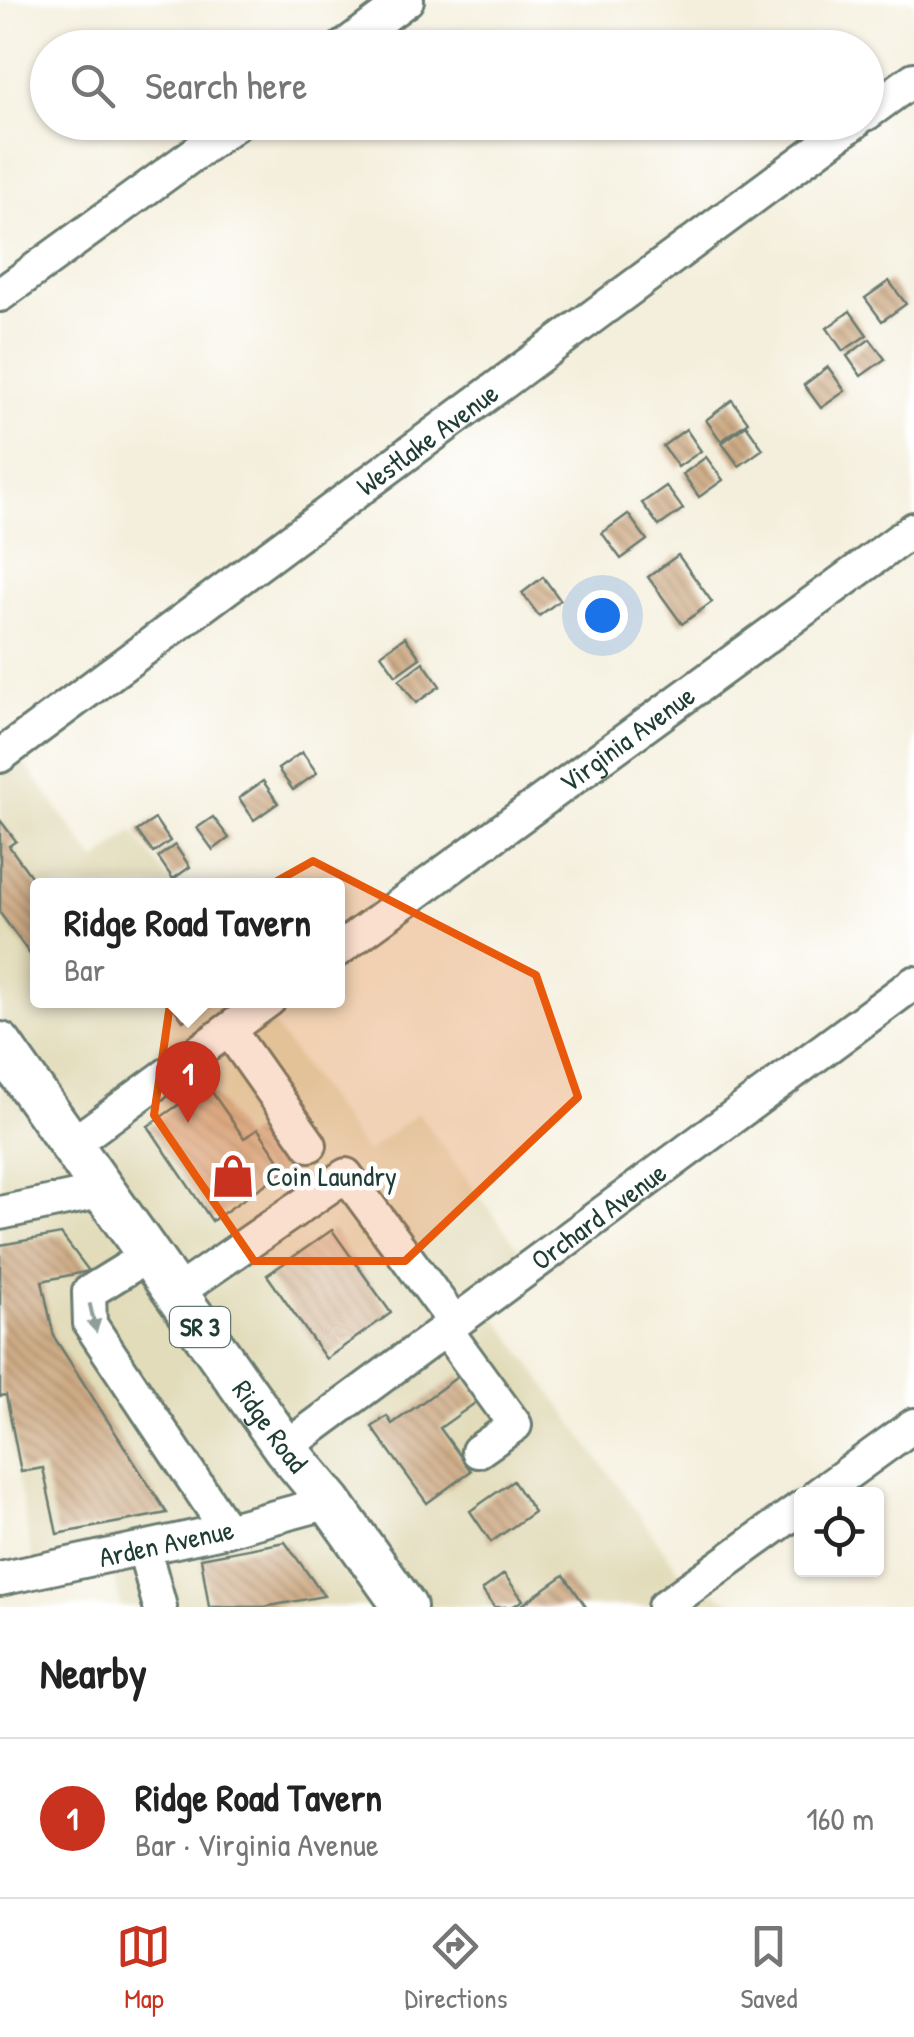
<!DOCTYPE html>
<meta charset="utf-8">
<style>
body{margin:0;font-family:"Patrick Hand",sans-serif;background:#f6f6f6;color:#222}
.controls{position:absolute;right:30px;bottom:30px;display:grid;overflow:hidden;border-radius:10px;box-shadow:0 2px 8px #0004}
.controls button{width:90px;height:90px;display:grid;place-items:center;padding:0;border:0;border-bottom:2px solid #e0e0e0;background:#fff;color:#222;font:50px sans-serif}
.you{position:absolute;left:602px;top:615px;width:35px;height:35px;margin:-25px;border:8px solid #fff;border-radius:50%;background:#1a73e8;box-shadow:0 0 0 15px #1a73e833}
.badge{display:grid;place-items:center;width:65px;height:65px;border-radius:50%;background:#c8321e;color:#fff;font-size:32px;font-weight:700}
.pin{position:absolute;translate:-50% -82px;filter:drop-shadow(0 2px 5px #0008)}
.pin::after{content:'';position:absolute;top:52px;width:35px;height:30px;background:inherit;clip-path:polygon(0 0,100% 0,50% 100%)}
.popup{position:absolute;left:30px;top:878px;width:315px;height:130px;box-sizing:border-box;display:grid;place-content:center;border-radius:10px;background:#fff;filter:drop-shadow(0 2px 8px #0005);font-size:32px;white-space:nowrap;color:#767676}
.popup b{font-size:38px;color:#222}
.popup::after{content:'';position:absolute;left:50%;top:100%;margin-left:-20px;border:20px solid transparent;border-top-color:#fff}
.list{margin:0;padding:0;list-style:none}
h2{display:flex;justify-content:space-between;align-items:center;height:130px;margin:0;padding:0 40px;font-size:42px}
h2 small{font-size:32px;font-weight:400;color:#767676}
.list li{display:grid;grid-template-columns:65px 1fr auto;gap:30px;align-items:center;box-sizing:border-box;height:160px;padding:0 40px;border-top:2px solid #e0e0e0}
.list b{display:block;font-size:38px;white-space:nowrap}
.list p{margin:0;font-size:32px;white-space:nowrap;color:#767676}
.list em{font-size:32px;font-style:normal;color:#767676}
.icon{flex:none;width:55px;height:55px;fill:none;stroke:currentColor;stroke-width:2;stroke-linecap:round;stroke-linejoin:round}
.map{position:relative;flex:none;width:914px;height:1607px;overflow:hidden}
.search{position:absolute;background:#fff;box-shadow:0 2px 8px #0004;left:30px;right:30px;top:30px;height:110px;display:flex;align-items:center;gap:25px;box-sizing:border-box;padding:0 35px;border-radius:55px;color:#767676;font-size:38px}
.sheet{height:290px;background:#fff}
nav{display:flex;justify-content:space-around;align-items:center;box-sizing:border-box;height:140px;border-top:2px solid #e0e0e0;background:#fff;font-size:28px;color:#767676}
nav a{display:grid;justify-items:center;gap:5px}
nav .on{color:#c8321e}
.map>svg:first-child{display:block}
.built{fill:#e2dcba}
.building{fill:url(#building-back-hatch)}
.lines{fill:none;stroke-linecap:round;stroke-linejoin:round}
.minor-casing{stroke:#6a7b6f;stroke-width:38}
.major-casing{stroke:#6a7b6f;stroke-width:48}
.minor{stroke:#fff;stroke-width:32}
.major{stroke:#fff;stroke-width:42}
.oneway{fill:#8f9e9a}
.marked{fill:#e8590c;fill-opacity:0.2;stroke:#e8590c;stroke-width:8;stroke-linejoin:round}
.labels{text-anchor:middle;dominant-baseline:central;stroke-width:9;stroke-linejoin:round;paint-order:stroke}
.shield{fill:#fff;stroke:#627771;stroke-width:2.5}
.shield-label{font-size:25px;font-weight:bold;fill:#1f3d34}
.street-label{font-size:28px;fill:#1f3d34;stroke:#fff}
.poi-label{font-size:28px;fill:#1f3d34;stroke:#fff;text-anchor:start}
</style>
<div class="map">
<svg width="914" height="1607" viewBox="0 0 914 1607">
<defs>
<pattern id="building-back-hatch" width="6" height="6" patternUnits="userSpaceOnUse" patternTransform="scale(2.5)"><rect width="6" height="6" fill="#cfac86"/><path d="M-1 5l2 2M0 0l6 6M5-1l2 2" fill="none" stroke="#a78d6e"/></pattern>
</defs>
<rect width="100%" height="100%" fill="#fff"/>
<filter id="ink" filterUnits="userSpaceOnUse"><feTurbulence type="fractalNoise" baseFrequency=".01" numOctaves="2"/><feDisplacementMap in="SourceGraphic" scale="20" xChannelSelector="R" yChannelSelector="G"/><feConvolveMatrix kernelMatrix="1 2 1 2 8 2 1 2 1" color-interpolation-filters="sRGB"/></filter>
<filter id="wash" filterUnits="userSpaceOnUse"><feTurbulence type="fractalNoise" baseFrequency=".0048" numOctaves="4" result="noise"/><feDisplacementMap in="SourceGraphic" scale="40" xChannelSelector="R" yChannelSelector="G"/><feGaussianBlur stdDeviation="2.25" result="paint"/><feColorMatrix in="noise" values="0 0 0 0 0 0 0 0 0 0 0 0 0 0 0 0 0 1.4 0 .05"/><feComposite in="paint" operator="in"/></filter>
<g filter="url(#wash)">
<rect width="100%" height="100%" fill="#f4efdd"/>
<path class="built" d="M0,730L96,861L133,831L173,885L38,886V1000L256,1001L366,1152L418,1113L525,1257L479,1293L682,1575L730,1601L734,1607H121L108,1543L33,1561L3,1398H0Z"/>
<g id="blocks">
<g class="building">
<path d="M889,281L906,304L882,321L865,298Z"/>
<path d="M850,311L867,335L843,351L827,328Z"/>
<path d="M870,339L885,359L861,376L847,356Z"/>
<path d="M828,367L845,391L821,408L804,385Z"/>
<path d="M732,400L748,422L721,441L706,420Z"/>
<path d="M746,425L763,449L739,466L722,443Z"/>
<path d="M686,429L701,451L678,467L663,446Z"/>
<path d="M706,457L723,480L699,497L683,474Z"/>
<path d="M666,486L683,509L659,526L642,503Z"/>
<path d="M628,514L647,540L621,559L602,533Z"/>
<path d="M678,555L712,602L682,624L648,577Z"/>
<path d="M543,577L560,600L539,616L522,593Z"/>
<path d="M405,637L420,658L396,675L381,654Z"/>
<path d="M423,662L440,686L416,703L399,680Z"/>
<path d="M302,752L317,773L293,790L278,769Z"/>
<path d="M263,781L278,803L254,820L239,798Z"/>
<path d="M213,817L229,838L213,850L197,828Z"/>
<path d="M155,819L170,841L153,853L137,831Z"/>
<path d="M0,820L16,841L9,846L38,886V958L35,961L0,913Z"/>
<path d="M175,845L190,867L173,879L158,857Z"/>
<path d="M168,1000H212L183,1021Z"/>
<path d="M207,1085L244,1138L258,1129L286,1170L212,1221L148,1126Z"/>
<path d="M332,1230L391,1313L326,1359L267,1275Z"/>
<path d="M61,1234L89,1271L42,1281L54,1337L167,1513L57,1534L43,1468L21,1472L6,1395L0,1396V1245Z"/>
<path d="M460,1375L478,1401L440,1428L471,1471L427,1503L372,1427L387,1416L392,1424Z"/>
<path d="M513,1481L534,1512L491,1542L470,1511Z"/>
<path d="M285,1542L324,1596L264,1607H209L201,1558Z"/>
<path d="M504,1574L523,1600L512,1607H494L482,1590Z"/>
<path d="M564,1575L586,1607H519Z"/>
</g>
</g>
</g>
<g filter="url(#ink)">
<use href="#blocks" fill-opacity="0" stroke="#6a7b6f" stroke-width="2.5"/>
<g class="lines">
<g class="minor-casing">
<g id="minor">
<path d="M342,48L407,0"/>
<path d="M866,114L914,79"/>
<path d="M0,295L238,122"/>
<path id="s1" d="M0,756L855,122"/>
<path id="s2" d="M338,950L914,529"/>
<path d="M229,1030L310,1145"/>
<path d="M71,1145L269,1000"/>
<path d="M0,1213L104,1191"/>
<path d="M149,1255L89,1292L90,1324L227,1530"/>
<path d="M176,1293L346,1175L455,1323"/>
<path d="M446,1330L515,1425L478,1451"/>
<path id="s3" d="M285,1448L914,983"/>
<path d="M819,1494L914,1425"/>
<path d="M144,1549L160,1607"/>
<path id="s4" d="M0,1579L227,1530L330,1502"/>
<path d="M664,1607L802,1507"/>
</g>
</g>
<g class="major-casing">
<g id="major">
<path id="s5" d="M0,1044L285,1448L330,1502L405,1607"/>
</g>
</g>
<use href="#minor" class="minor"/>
<use href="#major" class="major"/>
</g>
<defs><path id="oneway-solid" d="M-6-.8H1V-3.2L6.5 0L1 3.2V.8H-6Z" transform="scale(2.5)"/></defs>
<use class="oneway" href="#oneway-solid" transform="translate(93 1318) rotate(77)"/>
</g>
<path class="marked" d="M313,861L536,975L578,1097L405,1261H254L154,1115L180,935Z"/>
<defs>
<g id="shop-bare" transform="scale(3.45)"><path d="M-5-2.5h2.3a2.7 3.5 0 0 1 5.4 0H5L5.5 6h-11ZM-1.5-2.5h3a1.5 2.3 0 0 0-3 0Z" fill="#c8321e" stroke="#fff" stroke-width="2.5" paint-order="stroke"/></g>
</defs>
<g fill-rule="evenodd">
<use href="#shop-bare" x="233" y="1176"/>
</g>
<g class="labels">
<rect class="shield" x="170" y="1307" width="60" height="40" rx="8"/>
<g class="shield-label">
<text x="200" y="1327">SR 3</text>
</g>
<g class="street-label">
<text stroke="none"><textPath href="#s1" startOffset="532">Westlake Avenue</textPath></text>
<text stroke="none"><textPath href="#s2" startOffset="358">Virginia Avenue</textPath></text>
<text stroke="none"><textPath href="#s3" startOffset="390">Orchard Avenue</textPath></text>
<text stroke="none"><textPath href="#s5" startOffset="468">Ridge Road</textPath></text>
<text stroke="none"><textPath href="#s4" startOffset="170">Arden Avenue</textPath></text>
</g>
<g class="poi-label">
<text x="266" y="1176">Coin Laundry</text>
</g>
</g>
</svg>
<div class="controls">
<button><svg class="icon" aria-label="locate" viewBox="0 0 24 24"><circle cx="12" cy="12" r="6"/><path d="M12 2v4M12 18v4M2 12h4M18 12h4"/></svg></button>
</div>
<div class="you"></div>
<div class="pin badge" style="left:188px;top:1123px">1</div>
<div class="popup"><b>Ridge Road Tavern</b>Bar</div>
<div class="search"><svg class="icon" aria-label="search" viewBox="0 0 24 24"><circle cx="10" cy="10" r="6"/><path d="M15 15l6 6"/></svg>Search here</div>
</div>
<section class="sheet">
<h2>Nearby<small></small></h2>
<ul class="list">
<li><span class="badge">1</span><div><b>Ridge Road Tavern</b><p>Bar · Virginia Avenue</p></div><em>160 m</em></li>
</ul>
</section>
<nav>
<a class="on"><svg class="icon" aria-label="map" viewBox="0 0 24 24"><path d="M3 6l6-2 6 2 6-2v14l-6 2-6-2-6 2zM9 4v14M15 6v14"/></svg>Map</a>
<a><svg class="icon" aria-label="directions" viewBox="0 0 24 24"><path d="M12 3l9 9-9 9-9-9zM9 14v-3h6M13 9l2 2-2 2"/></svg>Directions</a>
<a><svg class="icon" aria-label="saved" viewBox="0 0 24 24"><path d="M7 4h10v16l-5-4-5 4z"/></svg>Saved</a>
</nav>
